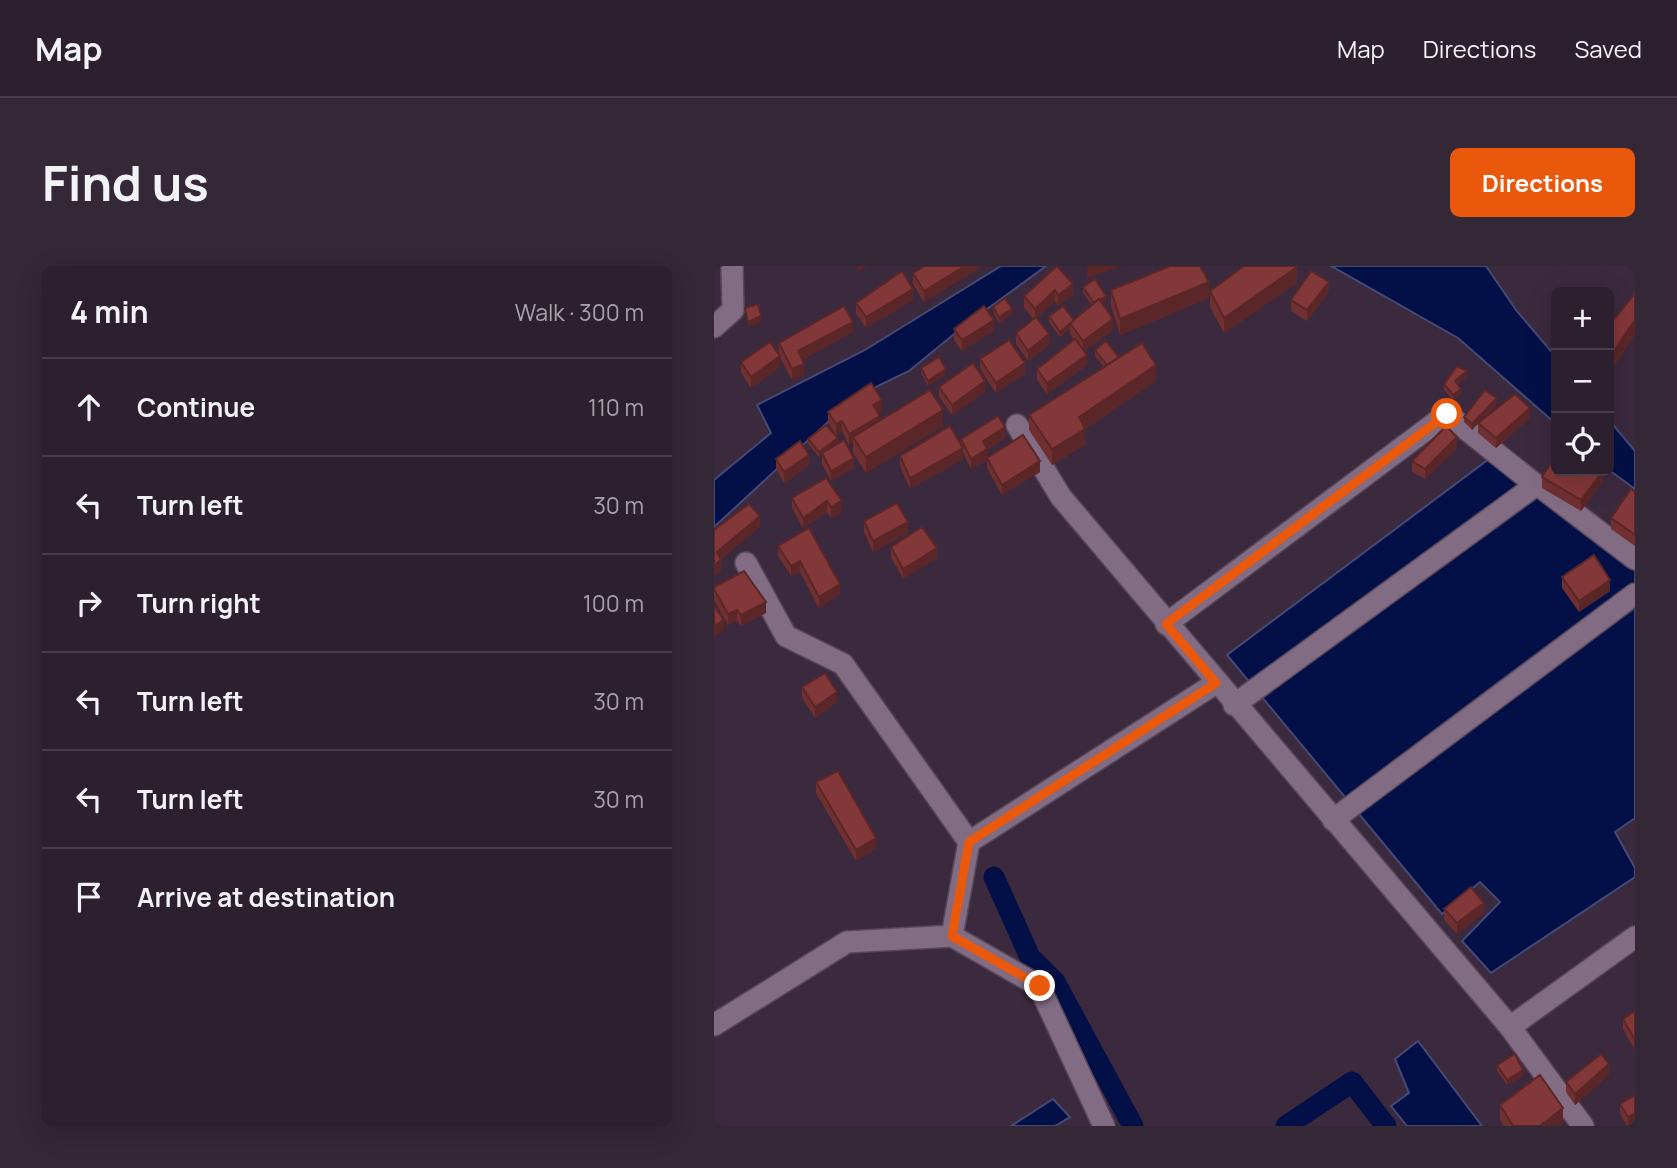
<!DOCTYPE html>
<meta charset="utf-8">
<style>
body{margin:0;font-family:Manrope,sans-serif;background:#342736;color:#f1f3f6}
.controls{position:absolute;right:21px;top:21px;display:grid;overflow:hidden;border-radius:10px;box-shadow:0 7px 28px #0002}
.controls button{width:63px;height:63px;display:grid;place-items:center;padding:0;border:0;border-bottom:2px solid #483d4a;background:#2c1f2e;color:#f1f3f6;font:35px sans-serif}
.stop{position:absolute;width:21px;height:21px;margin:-16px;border:5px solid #ea580c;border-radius:50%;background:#fff}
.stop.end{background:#ea580c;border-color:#fff;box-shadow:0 2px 7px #0008}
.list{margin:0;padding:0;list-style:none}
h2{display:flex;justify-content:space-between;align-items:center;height:91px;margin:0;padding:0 28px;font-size:30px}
h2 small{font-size:23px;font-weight:400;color:#a6a2aa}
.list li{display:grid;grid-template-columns:46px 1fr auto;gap:21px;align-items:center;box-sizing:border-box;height:98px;padding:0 28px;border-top:2px solid #483d4a}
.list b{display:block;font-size:26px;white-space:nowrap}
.list em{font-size:23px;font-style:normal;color:#a6a2aa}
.icon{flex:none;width:38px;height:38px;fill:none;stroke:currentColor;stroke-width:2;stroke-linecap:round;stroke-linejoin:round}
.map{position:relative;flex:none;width:921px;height:860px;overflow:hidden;border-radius:10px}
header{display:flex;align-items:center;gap:42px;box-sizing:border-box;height:98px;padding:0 35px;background:#2c1f2e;border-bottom:2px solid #483d4a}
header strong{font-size:33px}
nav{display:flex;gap:38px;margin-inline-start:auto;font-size:24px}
.intro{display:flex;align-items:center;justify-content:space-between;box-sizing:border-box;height:168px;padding:0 42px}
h1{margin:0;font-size:49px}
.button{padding:18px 32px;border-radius:10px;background:#ea580c;color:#fff;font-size:24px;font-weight:700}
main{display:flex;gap:42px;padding:0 42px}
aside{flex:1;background:#2c1f2e;border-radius:10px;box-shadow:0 7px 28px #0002}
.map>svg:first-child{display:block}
.water{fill:#021047;stroke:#444a75;stroke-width:2}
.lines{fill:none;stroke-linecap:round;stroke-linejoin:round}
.canal{stroke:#021047;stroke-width:21}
.minor-casing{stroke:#574759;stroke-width:24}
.minor{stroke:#816c83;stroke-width:21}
.wall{fill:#702f30}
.shaded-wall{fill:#5b2627}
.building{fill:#823738;stroke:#5b2627;stroke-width:2}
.route{stroke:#ea580c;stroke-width:9}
</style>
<header>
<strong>Map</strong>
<nav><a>Map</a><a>Directions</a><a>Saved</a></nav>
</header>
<div class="intro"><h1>Find us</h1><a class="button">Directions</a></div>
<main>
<aside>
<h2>4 min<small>Walk · 300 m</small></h2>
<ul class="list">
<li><svg class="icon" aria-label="ahead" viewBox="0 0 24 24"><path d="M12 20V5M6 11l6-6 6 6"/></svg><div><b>Continue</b></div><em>110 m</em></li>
<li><svg class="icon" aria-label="left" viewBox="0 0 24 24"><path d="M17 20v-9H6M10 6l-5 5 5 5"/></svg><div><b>Turn left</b></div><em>30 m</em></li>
<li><svg class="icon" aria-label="right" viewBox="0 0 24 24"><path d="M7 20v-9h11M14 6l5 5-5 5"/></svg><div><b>Turn right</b></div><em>100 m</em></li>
<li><svg class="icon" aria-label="left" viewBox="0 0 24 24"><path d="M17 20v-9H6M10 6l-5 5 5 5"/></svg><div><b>Turn left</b></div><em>30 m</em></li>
<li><svg class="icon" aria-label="left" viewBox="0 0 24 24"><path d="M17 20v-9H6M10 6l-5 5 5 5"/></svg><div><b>Turn left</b></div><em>30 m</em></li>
<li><svg class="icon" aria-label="arrive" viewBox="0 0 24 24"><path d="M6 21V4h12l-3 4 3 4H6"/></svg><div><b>Arrive at destination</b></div></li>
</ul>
</aside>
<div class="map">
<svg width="921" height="860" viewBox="0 0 921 860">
<rect width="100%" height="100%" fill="#3b293d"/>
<g class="water">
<path d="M287,0H332L250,60L195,105L141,131L0,261V214L57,167L43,139L151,84Z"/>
<path d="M617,0H772L802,44L842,91V158L744,72Z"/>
<path d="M895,154L921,185V223L895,204Z"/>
<path d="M775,193L921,295V552L901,566L921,602V611L777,707L748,675L786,636L766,616L728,648L513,389Z"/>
<path d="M704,775L768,860H693L677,840L695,827L681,793Z"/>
<path d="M339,833L356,851L341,860H297Z"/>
</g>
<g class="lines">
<g class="canal">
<path d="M280,611L316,691L341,716L419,860"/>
<path d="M572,860L638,816L672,860"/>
</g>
<g class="minor-casing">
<g id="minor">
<path d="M0,61L19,44L18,0"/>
<path d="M303,159L347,231L796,761L869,860"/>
<path d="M828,222L921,293"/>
<path d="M32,297L72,370L129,398L255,576"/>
<path d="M452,358L733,148L822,219L520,439"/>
<path d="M619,554L921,328"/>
<path d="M238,670L255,576L502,417"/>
<path d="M0,759L133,676L238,670L325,720L390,860"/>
<path d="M796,761L921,671"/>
</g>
</g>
<use href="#minor" class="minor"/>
</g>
<g class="wall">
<path d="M268,0L210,36L199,18V7Z"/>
<path d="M343,0L359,29L344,40L341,35L323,52L335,79L314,95L302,78V67L319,53L310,41V30Z"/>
<path d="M583,17L510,67L496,41V25Z"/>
<path d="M369,21L392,36L388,38L399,64L370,85L373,99L333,128L323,114V103L360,74L356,68V63L346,71L335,56V50L360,54L378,39L369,27Z"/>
<path d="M397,24L495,32L406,69L397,40Z"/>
<path d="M615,26L593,55L577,45V34Z"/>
<path d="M199,34L152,62L142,48V37Z"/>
<path d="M279,41L298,48L285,57L279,46Z"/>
<path d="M240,63L280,64L248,85L240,74Z"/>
<path d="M139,66L88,94L90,108L78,114L66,91V101L37,122L27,107V96L65,88V77Z"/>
<path d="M381,84L405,91L442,115L371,163V179L338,199L315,164V149L390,101L381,90Z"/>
<path d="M266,93L311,108L282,127L266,103Z"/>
<path d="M207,102L232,109L214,120L207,107Z"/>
<path d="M753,110L744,118L747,128L739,134L730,124V118Z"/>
<path d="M225,121L271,126L238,149L225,131Z"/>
<path d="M783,138L768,154L816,152L782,182L764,167V157L758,164L750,156V151Z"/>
<path d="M168,145L164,147L166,154L229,160L152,207L139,187V176L135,179L128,165L122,169L114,157V146Z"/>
<path d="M291,172L273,184V191L326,206L288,229L273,202V194L257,203L249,186V193L196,223L186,200V190L247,180V173Z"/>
<path d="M94,173L124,178L140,202L117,215L108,198V189L105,191L94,178Z"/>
<path d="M743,182L711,213L698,206V195Z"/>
<path d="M62,193L95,199L70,217L62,203Z"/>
<path d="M828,211L889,215L867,245L828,222Z"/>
<path d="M112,212L128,246L117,252L113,246L89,262L78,242V232Z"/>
<path d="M921,226V280L897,263V252Z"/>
<path d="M150,255L194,267L159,286L150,266Z"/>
<path d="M95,262L126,328L105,342L86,306L77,310L64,290V280Z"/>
<path d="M177,281L223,292L189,313L177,291Z"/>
<path d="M848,311L896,325L865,346L848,322Z"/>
<path d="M0,323L52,347L27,360L23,355L14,359L0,334Z"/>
<path d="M88,421L123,436L101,452L88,432Z"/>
<path d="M102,516L162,583L142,595L102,527Z"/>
<path d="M730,643L770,647L743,668L730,654Z"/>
<path d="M921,745L920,783L909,763V753Z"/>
<path d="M783,799L809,810L793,819L783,805Z"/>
<path d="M895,809L861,839L852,826V816Z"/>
<path d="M921,829V858L918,860H913L906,848V838Z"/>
<path d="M786,839L849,857L846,860H790L786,854Z"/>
</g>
<g class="shaded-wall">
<path d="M143,0H154L143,6Z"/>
<path d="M251,0H268V1L210,36V25Z"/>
<path d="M376,0H407L373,12V1Z"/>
<path d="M583,1V17L510,67V52Z"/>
<path d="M495,16V32L406,69V53Z"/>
<path d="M615,16V26L593,55V44Z"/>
<path d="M359,18V29L344,40V29Z"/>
<path d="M199,23V34L152,62V51Z"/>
<path d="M341,24V35L321,54V43Z"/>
<path d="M392,30V36L380,43V38Z"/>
<path d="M298,43V48L285,57V51Z"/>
<path d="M47,50V56L34,61V56Z"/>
<path d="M399,53V64L369,86V75Z"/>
<path d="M280,54V64L248,85V74Z"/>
<path d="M921,54V69L895,108V92Z"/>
<path d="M139,56V66L84,96V85Z"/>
<path d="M356,58V63L346,71V66Z"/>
<path d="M335,68V79L314,95V85Z"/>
<path d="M373,89V99L333,128V117Z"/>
<path d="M66,90V101L37,122V111Z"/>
<path d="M311,97V108L282,127V117Z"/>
<path d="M90,98V108L78,114V103Z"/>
<path d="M442,99V115L366,166L371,163V179L338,199V183L365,151Z"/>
<path d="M232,103V109L214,120V115Z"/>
<path d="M753,105V110L741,120V115Z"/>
<path d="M271,115V126L238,149V139Z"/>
<path d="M747,123V128L739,134V129Z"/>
<path d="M783,132V138L758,164V158Z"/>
<path d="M168,134V145L159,150V139Z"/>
<path d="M816,142V152L782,182V172Z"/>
<path d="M229,144V160L152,207V191Z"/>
<path d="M166,150V161L139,171V176L135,179V168Z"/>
<path d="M128,155V165L122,169V158Z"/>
<path d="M291,161V172L273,184V194L257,203V193L269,175Z"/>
<path d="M743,171V182L711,213V203Z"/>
<path d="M124,172V178L108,187V189L105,191V186Z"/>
<path d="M249,182V193L196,223V212Z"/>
<path d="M95,189V199L70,217V206Z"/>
<path d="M140,192V202L117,215V205Z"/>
<path d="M326,195V206L288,229V219Z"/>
<path d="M889,205V215L867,245V234Z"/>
<path d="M113,235V246L89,262V252Z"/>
<path d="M128,235V246L117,252V241Z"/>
<path d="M46,250V261L3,297V286Z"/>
<path d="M194,256V267L159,286V275Z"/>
<path d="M223,282V292L189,313V303Z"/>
<path d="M7,294V305L0,310V299Z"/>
<path d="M86,295V306L77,310V300Z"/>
<path d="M896,314V325L865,346V335Z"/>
<path d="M126,318V328L105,342V331Z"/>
<path d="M52,336V347L27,360V349Z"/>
<path d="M23,344V355L14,359V348Z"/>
<path d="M10,354V364L0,371V360Z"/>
<path d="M123,426V436L101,452V441Z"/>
<path d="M162,572V583L142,595V584Z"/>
<path d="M770,637V647L743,668V657Z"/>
<path d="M895,798V809L861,839V828Z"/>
<path d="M809,804V810L793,819V814Z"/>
<path d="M849,842V857L846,860H826Z"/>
<path d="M921,847V858L918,860H914V851Z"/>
</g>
<g class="building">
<path d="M211,0H251L210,25L199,7Z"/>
<path d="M343,0L359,18L344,29L341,24L321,43L310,30Z"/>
<path d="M456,0H486L495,16L406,53L397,24Z"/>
<path d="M530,0H582L583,1L510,52L496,25Z"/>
<path d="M188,5L199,23L152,51L142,37Z"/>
<path d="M597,5L615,16L593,44L577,34Z"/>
<path d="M381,13L392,30L386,34L385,33L380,37L369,21Z"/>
<path d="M921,27V54L895,92V60Z"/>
<path d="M291,32L298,43L285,51L279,41Z"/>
<path d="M385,33L399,53L369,75L356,57Z"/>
<path d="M44,38L47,50L34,56L31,42Z"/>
<path d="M130,40L139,56L84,85L90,98L78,103L65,77Z"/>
<path d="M270,40L280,54L248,74L240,63Z"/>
<path d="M349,40L360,54L346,66L335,50Z"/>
<path d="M322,51L335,68L314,85L302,67Z"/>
<path d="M361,73L373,89L333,117L323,103Z"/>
<path d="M295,74L311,97L282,117L266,93Z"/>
<path d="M392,75L405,91L393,99L381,84Z"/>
<path d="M56,76L66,90L37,111L27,96Z"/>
<path d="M428,77L442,99L365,151L371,163L338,183L315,149Z"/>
<path d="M225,91L232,103L214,115L207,102Z"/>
<path d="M259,97L271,115L238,139L225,121Z"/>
<path d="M743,100L753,105L741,115L747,123L739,129L730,118Z"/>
<path d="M157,117L168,134L159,139L166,150L135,168L128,155L122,158L114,146Z"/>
<path d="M216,124L229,144L152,191L139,171Z"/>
<path d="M771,124L783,132L758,158L750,151Z"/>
<path d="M801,128L816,142L782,172L764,157Z"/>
<path d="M284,150L291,161L269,175L273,183L257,193L247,173Z"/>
<path d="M112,159L124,172L105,186L94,173Z"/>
<path d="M236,160L249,182L196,212L186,190Z"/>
<path d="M732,160L743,171L711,203L698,195Z"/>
<path d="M309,169L326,195L288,219L273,192Z"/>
<path d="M130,174L140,192L117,205L108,187Z"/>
<path d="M86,175L95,189L70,206L62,193Z"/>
<path d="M842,190V205H889L867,234L828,211Z"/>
<path d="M112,212L128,235L117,241L113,235L89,252L78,232Z"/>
<path d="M917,223L921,226V269L897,252Z"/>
<path d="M183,237L194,256L159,275L150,255Z"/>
<path d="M35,238L46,250L3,286L7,294L0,299V264Z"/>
<path d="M208,261L223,282L189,303L177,281Z"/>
<path d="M95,262L126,318L105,331L86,295L77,300L64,280Z"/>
<path d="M880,289L896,314L865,335L848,311Z"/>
<path d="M30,305L52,336L27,349L23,344L14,348L0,323V321Z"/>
<path d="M0,340L10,354L0,360Z"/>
<path d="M111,407L123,426L101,441L88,421Z"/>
<path d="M124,505L162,572L142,584L102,516Z"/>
<path d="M757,621L770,637L743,657L730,643Z"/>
<path d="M921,745V772H920L909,753Z"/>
<path d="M801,788L809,804L793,814L783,799Z"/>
<path d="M887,788L895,798L861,828L852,816Z"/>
<path d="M826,809L849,842L826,860H799L786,839Z"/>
<path d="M921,829V847L914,851L906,838Z"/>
</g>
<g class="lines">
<path class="route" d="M326,720L238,670L255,576L502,417L452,358L733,148"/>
</g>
</svg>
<div class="controls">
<button>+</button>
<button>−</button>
<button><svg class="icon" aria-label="locate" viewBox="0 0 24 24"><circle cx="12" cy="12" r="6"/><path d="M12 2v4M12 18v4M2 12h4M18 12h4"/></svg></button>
</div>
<div class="stop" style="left:733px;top:148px"></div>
<div class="stop end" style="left:326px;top:720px"></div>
</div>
</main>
